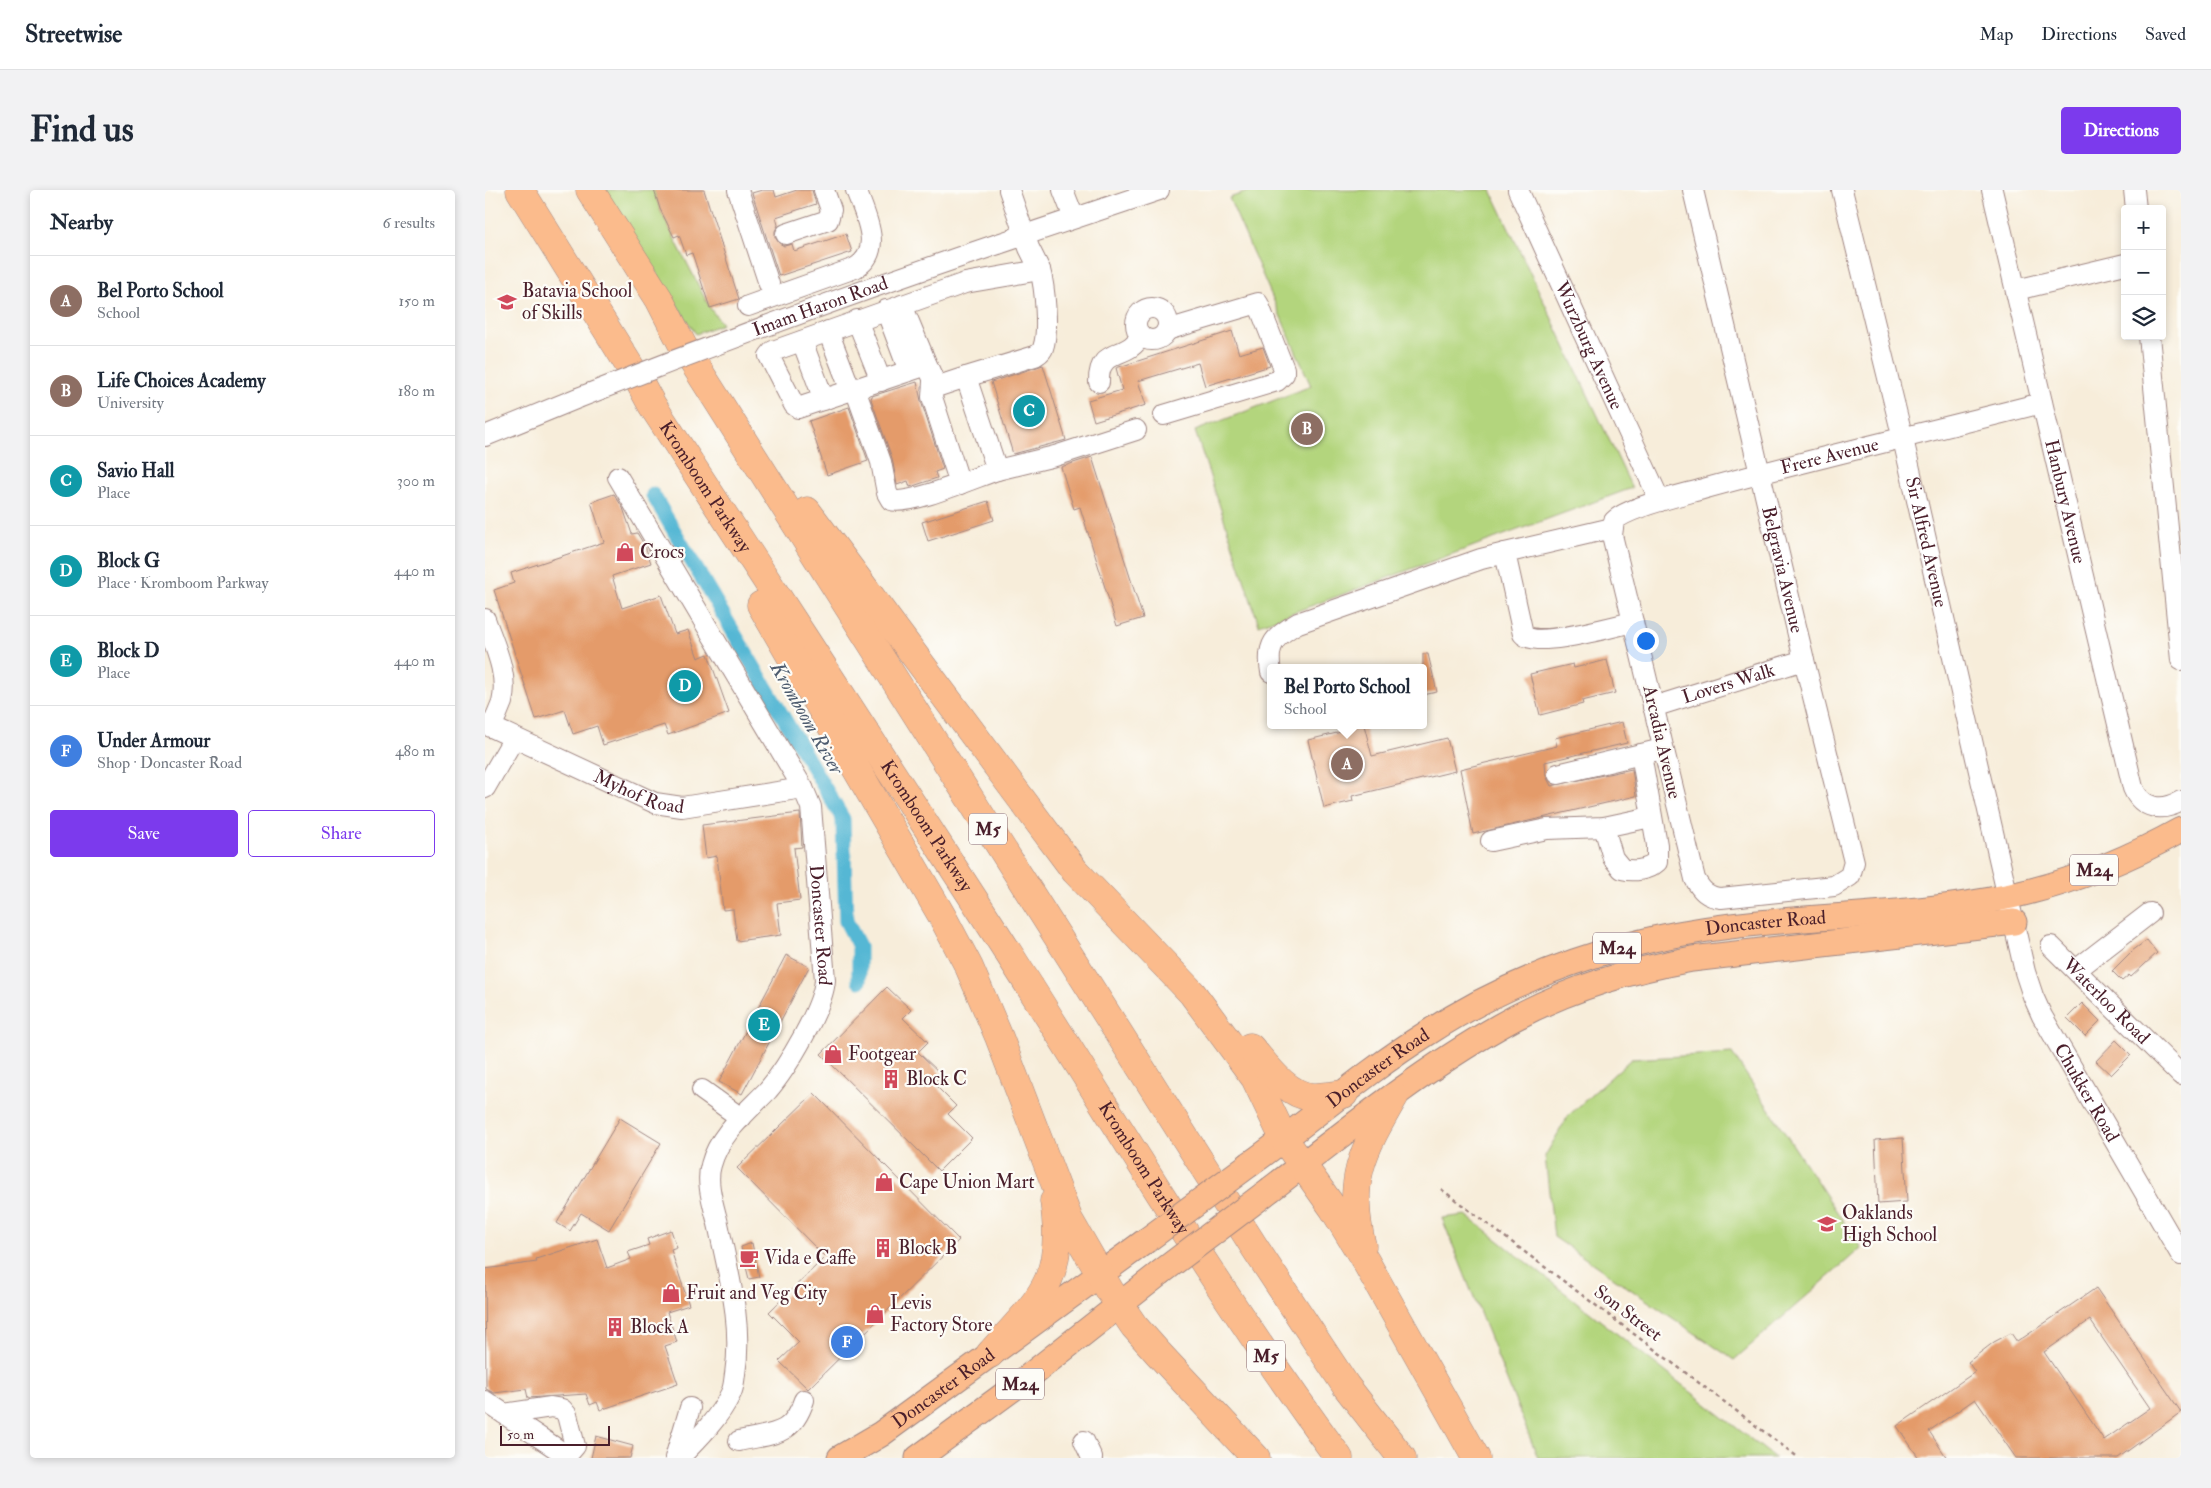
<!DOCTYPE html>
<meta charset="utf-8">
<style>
body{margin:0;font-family:"IM FELL Double Pica",serif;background:#f2f2f3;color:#1f2937}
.controls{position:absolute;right:15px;top:15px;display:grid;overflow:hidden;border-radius:5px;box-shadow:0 2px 8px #0003}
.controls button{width:45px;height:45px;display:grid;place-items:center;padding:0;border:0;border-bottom:1px solid #e0e1e3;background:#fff;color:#1f2937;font:25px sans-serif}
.scale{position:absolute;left:15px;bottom:12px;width:110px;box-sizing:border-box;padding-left:5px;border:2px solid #4a1f2b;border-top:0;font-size:14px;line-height:18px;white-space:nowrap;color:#4a1f2b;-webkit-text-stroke:4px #fdfcf7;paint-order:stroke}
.you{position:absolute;left:1160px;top:450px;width:18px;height:18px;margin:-12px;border:4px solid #fff;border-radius:50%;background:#1a73e8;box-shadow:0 0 0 8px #1a73e833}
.badge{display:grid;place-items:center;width:32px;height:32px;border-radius:50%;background:#7c3aed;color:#fff;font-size:16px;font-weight:700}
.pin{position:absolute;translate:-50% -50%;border:2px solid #fff;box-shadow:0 1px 5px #0006}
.popup{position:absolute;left:782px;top:474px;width:160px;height:65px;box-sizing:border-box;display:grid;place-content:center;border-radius:5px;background:#fff;filter:drop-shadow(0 1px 4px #0005);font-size:16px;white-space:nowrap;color:#747a83}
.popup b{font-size:19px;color:#1f2937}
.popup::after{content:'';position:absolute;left:50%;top:100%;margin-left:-10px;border:10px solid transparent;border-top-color:#fff}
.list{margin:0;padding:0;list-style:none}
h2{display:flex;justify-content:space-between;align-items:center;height:65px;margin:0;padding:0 20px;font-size:21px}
h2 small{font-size:16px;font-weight:400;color:#747a83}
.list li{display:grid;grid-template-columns:32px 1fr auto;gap:15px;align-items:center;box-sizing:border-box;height:90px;padding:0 20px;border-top:1px solid #e0e1e3}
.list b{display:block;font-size:19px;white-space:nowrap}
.list p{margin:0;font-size:16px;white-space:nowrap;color:#747a83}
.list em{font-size:16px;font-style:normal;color:#747a83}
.actions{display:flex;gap:10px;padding:15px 20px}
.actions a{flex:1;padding:11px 0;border:1px solid #7c3aed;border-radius:5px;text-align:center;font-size:18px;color:#7c3aed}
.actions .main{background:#7c3aed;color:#fff}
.icon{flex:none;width:28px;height:28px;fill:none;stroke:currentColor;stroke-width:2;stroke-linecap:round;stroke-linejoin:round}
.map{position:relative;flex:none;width:1696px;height:1268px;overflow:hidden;border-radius:5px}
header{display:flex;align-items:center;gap:30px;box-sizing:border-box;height:70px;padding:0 25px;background:#fff;border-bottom:1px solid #e0e1e3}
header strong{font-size:24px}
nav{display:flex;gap:28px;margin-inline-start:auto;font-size:18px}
.intro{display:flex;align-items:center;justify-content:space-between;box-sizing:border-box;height:120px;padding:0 30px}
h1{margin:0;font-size:35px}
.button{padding:12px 22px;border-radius:5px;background:#7c3aed;color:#fff;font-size:18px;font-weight:700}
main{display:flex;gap:30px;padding:0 30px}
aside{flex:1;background:#fff;border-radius:5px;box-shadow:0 2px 8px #0003}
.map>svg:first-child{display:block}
.green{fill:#b3d57d;stroke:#7e7a54}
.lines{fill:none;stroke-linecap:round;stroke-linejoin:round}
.canal{stroke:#55b7d4;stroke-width:15}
.building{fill:#e49b6b;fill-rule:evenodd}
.minor-casing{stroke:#a08682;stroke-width:22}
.major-casing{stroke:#a08682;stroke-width:27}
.highway-casing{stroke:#a08682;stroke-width:29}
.path{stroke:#a08682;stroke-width:2.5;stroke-dasharray:4 4;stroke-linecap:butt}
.minor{stroke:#fff;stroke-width:20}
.major{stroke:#fbbb8c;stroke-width:25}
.highway{stroke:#fbbb8c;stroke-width:28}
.minor-bridge-casing{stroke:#a08682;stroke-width:22;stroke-linecap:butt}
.major-bridge-casing{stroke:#a08682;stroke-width:27;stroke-linecap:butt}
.minor-bridge{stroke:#fff;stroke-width:20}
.major-bridge{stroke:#fbbb8c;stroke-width:25}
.labels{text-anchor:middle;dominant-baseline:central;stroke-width:4.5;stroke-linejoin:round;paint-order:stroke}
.shield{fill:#fdfcf7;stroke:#806168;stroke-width:1}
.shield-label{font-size:18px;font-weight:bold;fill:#4a1f2b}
.poi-label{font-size:19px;fill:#4a1f2b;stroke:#fdfcf7;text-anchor:start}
.street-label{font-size:19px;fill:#4a1f2b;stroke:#fdfcf7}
.water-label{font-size:20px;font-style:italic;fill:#4e5c6f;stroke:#fdfcf7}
</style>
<header>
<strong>Streetwise</strong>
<nav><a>Map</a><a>Directions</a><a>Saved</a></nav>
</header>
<div class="intro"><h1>Find us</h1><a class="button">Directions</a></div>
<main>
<aside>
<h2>Nearby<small>6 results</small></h2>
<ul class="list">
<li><span class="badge" style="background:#8d6e63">A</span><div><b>Bel Porto School</b><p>School</p></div><em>150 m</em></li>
<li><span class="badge" style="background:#8d6e63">B</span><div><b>Life Choices Academy</b><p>University</p></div><em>180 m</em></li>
<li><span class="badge" style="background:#0f9aa8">C</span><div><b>Savio Hall</b><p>Place</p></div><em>300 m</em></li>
<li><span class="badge" style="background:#0f9aa8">D</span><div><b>Block G</b><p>Place · Kromboom Parkway</p></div><em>440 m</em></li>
<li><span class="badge" style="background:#0f9aa8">E</span><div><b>Block D</b><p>Place</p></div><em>440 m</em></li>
<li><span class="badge" style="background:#3f7fe0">F</span><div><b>Under Armour</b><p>Shop · Doncaster Road</p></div><em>480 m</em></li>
</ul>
<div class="actions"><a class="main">Save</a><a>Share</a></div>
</aside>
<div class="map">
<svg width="1696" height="1268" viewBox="0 0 1696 1268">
<rect width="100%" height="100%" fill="#fdfcf7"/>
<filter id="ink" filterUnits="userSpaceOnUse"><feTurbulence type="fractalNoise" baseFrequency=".02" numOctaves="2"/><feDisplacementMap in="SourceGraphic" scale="10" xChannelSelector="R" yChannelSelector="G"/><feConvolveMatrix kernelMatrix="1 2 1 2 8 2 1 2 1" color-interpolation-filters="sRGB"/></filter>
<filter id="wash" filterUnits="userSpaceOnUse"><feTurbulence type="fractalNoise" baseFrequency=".0096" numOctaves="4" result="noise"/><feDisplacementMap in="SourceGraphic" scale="20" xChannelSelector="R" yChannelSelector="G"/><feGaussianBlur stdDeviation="1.12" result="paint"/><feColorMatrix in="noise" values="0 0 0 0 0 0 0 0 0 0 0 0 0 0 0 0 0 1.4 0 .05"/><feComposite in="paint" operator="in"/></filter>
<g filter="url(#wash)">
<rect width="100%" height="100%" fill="#f7edda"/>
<g class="green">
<path d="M118,0H169L175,20L225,118L237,134L211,144Z"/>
<path d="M768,0H1006L1147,298L774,435L710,241L826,196L744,8Z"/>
<path d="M1247,863L1376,1058L1249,1170L1069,1047L1060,966L1083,926L1146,869Z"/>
<path d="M981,1025L1290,1268H1053L957,1028Z"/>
</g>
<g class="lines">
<path class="canal" d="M168,305L358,629L361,731L374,756V791"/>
</g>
<g id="blocks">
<g class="building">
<path d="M169,0H219L254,109L225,118L207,63L201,65L194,45L189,47L175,19Z"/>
<path d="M277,0H289L291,7L312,0H327L331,14L291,27L293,35L290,41V47L294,53L299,56L307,54L309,61L361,44L367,62L294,86L267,3Z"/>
<path d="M747,141L754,164L778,157L785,176L720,196L713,173L653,191L661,215L609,231L603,210L637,200L631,178Z"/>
<path d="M558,175L581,250L528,264L506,192Z"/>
<path d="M432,192L436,211L458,279L450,282L452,288L425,297L423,291L412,295L407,268L386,209L387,206Z"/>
<path d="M364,217L383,271L342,285L324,231Z"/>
<path d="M607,267L658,428L632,436L595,317L589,319L576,277Z"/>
<path d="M129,304L138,318L147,344L152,343L160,356L166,373L127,386L137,418L176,405L190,444L203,440L213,468L223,464L244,523L183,545L179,535L118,555L112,536L88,544L80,520L51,529L9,400L29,393L26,383L119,352L106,312Z"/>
<path d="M503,311L509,330L443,351L437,332Z"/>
<path d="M938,464H943L952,502L938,505Z"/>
<path d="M1122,470L1130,503L1097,511L1098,514L1055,525L1045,484L1088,474L1089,478Z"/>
<path d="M1137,532L1142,553L1060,572L1061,586L1066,596L1147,579L1151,606L988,644L975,579L1072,556L1070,548Z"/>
<path d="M855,535H879L887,566L962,548L970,581L867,606L868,611L839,618L823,550L856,542Z"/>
<path d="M315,623L317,657L309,658L315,710L292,713L296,745L252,751L248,719L238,720L232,666L221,668L217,635Z"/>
<path d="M1662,750L1672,763L1646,787L1644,785L1637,791L1627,781L1647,761Z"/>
<path d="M301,765L324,777L257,904L234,892Z"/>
<path d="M402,797L426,820L418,828L443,852L433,862L457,885L448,893L471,916L463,924L487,948L454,981L336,864Z"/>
<path d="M1597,813L1615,831L1600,846L1582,828Z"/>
<path d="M1631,850L1646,865L1626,885L1611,871Z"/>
<path d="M329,903L474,1050L323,1199L294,1171L314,1152L284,1122L340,1067L252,978Z"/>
<path d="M135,928L176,953L124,1040L96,1023L85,1041L72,1033Z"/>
<path d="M1418,948L1422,1012L1393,1014L1390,950Z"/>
<path d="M186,1040L192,1058L186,1060L204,1115L182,1122L192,1152L180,1156L193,1194L115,1220L112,1212L105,1215L101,1204L43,1208L41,1199L9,1203L1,1199L0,1079L52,1072L51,1069L112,1049L122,1078L146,1069L143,1062L164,1055L162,1049Z"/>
<path d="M267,1053L274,1087L264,1089L256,1057Z"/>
<path d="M1611,1098L1696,1222L1633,1268H1531L1490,1209L1444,1241L1462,1268H1434L1412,1236L1490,1182L1483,1172L1509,1152L1526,1143L1532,1152ZM1605,1130L1665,1218L1619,1250L1559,1162Z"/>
<path d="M111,1246L148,1256L145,1268H106Z"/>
</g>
</g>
</g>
<g filter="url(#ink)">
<use href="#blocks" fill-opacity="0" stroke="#a08682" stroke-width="1"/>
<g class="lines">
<g class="minor-casing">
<g id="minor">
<path d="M253,0L284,94"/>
<path d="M578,0L589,28"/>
<path id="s1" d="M1033,0L1175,311"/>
<path id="s2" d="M1208,0L1319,470L1369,672L1365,686L1349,696L1236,708C1222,707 1216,700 1210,689L1127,345L1129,331C1143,317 1197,305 1218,299C1330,268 1444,242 1557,213"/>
<path id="s3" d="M1357,0L1418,249L1540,782L1548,806L1557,826L1696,1065"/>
<path id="s4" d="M1507,0L1648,598C1657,619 1677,622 1696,611"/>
<path d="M1649,0L1651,19"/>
<path d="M301,44L343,30L346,20L339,0"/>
<path d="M513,54L674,0"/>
<path d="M1531,100L1640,74"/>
<path d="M417,115L442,175"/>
<path d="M263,116L370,78C400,61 380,25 371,0"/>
<circle cx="667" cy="134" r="16"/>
<path d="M401,120L424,181"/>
<path d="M372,130L396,191"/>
<path d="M343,141L366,201"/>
<path d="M1664,146L1696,470"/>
<path d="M317,151L339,210"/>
<path d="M481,187L550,166C553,164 557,162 558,158C564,142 560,97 555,80"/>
<path d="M448,192L447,207L475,294"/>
<path d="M614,192C613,156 643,171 656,145"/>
<path d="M370,199L396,272L402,303L406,310C424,316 491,287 512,280L481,187L454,196L451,195L442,175L313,218L309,215L284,166L288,161L480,93L555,80L544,58L524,0"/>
<path d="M679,225L792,191L799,184V179L773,113L682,140"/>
<path d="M0,246L93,208"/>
<path d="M512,280L570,266L651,240"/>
<path id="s5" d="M133,287L318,598L326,617L340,790C338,818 302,878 283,900C262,922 234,944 226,975C220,994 230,1019 234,1038C244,1086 258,1135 250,1184C249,1190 249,1197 246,1203C235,1227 213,1249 194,1268"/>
<path d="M1127,338L1020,363L1038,444C1050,459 1129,436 1148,432"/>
<path d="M0,429C9,455 24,484 17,512C14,520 10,529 6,537"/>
<path d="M786,482C781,454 790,446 813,433L996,369L1020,363"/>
<path id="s6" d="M1168,517L1319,470"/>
<path id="s7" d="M0,534L170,613L197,617L318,598"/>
<path d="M1073,584L1169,561"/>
<path d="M0,598L29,548"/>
<path d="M1119,637L1128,668L1137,679C1149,682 1163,680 1172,672V655L1156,564"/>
<path d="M1006,651L1062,639L1119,637L1166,627"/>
<path id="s8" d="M1566,756L1696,885"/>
<path d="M1591,780L1665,723"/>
<path d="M217,900L256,928"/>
<path d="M0,1211L78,1263H84L90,1256L82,1225L77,1219L66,1217L19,1224"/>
<path d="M254,1251C288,1243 307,1247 319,1210"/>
<path d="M599,1251L607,1268"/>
<path d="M190,1268L205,1218"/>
</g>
</g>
<g class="major-casing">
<g id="major">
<path id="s9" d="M765,974C824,932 879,883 941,844C1002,804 1073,774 1144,755C1269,721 1400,733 1526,706C1585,693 1644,669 1696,640"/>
<path d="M786,999C860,942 934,882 1015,836C1074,802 1141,781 1207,769L1529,732"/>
<path id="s10" d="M355,1268L396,1244L662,1050"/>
<path d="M433,1268L538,1191L675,1083"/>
</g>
</g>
<g class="highway-casing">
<g id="highway">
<path id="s11" d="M35,0L154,191L167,215C282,392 398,567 512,745C624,920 730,1100 854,1268"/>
<path d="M105,0L174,109L198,156L770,1058L861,1196L917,1268"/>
<path d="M322,321L590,681L707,803L770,888L799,949L848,1018L881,1072L991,1268"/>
<path d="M276,415L457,726L484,777L514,847L584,1030L625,1101L649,1136L673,1163L771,1268"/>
<path d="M765,857C781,875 801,905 827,907C838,907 849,905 859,904"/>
<path d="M877,1056C861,991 877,962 909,907"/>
<path d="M505,1164C554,1109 581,1091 569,1011"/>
</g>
</g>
<path class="path" d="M956,999L1314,1268"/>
<use href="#minor" class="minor"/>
<use href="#major" class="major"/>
<use href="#highway" class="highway"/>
<g class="minor-bridge-casing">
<g id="minor-bridge">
<path id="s12" d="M93,208C232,153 371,102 513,54"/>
</g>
</g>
<g class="major-bridge-casing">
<g id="major-bridge">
<path d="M662,1050L765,974"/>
<path d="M675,1083L786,999"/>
</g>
</g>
<use href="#minor-bridge" class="minor-bridge"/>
<use href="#major-bridge" class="major-bridge"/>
</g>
</g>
<defs>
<g id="school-bare" transform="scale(1.5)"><path d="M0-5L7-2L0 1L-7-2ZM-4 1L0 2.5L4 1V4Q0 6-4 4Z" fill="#d1495b" stroke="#fdfcf7" stroke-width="2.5" paint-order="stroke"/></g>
<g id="shop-bare" transform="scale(1.5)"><path d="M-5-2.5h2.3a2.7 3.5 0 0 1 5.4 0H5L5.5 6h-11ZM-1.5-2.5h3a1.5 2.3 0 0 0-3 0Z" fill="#d1495b" stroke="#fdfcf7" stroke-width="2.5" paint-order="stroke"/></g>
<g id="building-bare" transform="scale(1.5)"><path d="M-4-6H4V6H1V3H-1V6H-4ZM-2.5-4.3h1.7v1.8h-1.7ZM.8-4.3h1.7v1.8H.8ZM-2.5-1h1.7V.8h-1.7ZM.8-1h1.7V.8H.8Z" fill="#d1495b" stroke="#fdfcf7" stroke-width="2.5" paint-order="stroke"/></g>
<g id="cafe-bare" transform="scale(1.5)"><path d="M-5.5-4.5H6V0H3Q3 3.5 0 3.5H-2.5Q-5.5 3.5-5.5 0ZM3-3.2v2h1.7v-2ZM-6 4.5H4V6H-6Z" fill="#d1495b" stroke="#fdfcf7" stroke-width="2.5" paint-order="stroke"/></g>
</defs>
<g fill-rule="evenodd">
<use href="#school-bare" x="22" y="112"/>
<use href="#shop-bare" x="140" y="362"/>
<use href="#shop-bare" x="348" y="864"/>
<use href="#building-bare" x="406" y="889"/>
<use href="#shop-bare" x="399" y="992"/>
<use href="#school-bare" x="1342" y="1034"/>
<use href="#building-bare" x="398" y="1058"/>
<use href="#cafe-bare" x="264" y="1068"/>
<use href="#shop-bare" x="186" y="1103"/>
<use href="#shop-bare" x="390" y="1124"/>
<use href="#building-bare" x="130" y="1137"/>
</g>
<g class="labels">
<g class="shield">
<rect x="484" y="623.5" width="38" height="31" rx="4"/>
<rect x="1585" y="664.5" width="48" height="31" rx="4"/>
<rect x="1108" y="742.5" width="48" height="31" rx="4"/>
<rect x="762" y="1150.5" width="38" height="31" rx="4"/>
<rect x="511" y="1178.5" width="48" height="31" rx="4"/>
</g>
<g class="shield-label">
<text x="503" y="639">M5</text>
<text x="1609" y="680">M24</text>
<text x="1132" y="758">M24</text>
<text x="781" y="1166">M5</text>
<text x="535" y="1194">M24</text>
</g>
<g class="poi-label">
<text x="37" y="101">Batavia School<tspan x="37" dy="22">of Skills</tspan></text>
<text x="155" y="362">Crocs</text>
<text x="363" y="864">Footgear</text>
<text x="421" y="889">Block C</text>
<text x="414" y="992">Cape Union Mart</text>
<text x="1357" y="1023">Oaklands<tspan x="1357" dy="22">High School</tspan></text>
<text x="413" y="1058">Block B</text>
<text x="279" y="1068">Vida e Caffe</text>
<text x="201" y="1103">Fruit and Veg City</text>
<text x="405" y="1113">Levis<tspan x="405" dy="22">Factory Store</tspan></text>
<text x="145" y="1137">Block A</text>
</g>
<g class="street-label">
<text stroke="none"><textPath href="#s12" startOffset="259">Imam Haron Road</textPath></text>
<text stroke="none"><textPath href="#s1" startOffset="171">Wurzburg Avenue</textPath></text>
<text stroke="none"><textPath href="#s2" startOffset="1466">Frere Avenue</textPath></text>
<text stroke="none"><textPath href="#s11" startOffset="350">Kromboom Parkway</textPath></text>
<text stroke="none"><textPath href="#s4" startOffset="320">Hanbury Avenue</textPath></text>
<text stroke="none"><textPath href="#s3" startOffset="362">Sir Alfred Avenue</textPath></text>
<text stroke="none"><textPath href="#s2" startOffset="390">Belgravia Avenue</textPath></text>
<text stroke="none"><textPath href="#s6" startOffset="79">Lovers Walk</textPath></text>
<text transform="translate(1177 552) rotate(77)">Arcadia Avenue</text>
<text stroke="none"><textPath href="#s7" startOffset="169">Myhof Road</textPath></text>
<text stroke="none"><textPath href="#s11" startOffset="755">Kromboom Parkway</textPath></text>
<text stroke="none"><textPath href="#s9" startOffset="580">Doncaster Road</textPath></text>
<text stroke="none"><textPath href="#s5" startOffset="501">Doncaster Road</textPath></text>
<text stroke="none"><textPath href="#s8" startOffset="78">Waterloo Road</textPath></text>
<text stroke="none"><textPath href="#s9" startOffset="160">Doncaster Road</textPath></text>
<text stroke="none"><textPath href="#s3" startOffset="939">Chukker Road</textPath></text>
<text stroke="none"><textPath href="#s11" startOffset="1160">Kromboom Parkway</textPath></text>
<text transform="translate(1143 1123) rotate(37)">Son Street</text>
<text stroke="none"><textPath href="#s10" startOffset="125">Doncaster Road</textPath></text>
</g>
<g class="water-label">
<text transform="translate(322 528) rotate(60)">Kromboom River</text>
</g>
</g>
</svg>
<div class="controls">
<button>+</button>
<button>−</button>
<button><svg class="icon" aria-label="layers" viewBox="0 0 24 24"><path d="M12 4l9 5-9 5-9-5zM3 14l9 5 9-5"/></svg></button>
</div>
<div class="scale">50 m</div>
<div class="you"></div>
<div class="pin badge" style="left:862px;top:574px;background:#8d6e63">A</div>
<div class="popup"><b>Bel Porto School</b>School</div>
<div class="pin badge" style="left:822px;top:239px;background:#8d6e63">B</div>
<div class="pin badge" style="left:544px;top:221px;background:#0f9aa8">C</div>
<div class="pin badge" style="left:200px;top:496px;background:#0f9aa8">D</div>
<div class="pin badge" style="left:279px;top:835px;background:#0f9aa8">E</div>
<div class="pin badge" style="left:362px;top:1152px;background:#3f7fe0">F</div>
</div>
</main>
